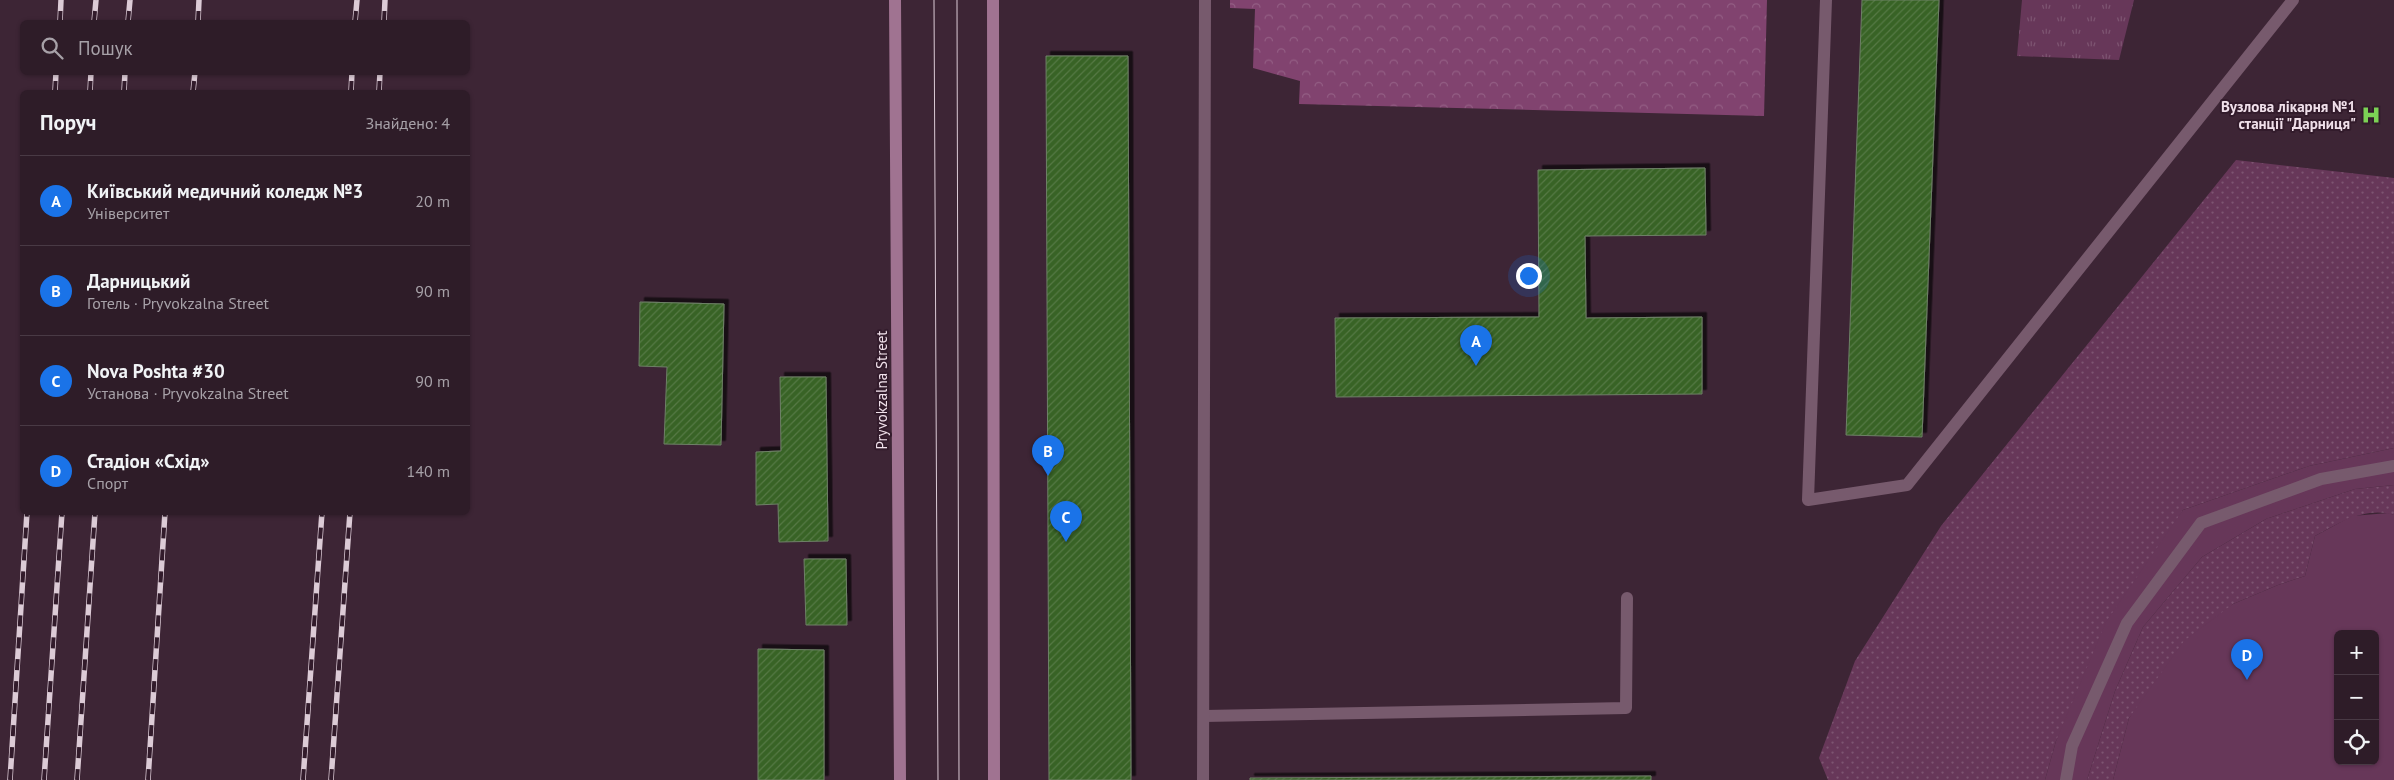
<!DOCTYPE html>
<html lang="uk">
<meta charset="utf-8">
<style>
body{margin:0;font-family:"PT Sans",sans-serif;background:#3a2934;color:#f1f3f6}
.controls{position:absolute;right:15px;bottom:15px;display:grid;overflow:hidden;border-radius:8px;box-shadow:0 1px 4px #0004}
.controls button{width:45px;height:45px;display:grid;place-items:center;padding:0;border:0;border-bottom:1px solid #493a45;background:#2e1c28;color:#f1f3f6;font:25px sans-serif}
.you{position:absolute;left:1528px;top:275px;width:18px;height:18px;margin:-12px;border:4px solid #fff;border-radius:50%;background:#1a73e8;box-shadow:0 0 0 8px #1a73e833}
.badge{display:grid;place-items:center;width:32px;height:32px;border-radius:50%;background:#1a73e8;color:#fff;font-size:16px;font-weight:700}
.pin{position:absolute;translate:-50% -41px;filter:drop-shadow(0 1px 2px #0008)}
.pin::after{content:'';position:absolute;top:26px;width:18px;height:15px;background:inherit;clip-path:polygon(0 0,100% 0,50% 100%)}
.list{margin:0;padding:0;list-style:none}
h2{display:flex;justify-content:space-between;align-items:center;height:65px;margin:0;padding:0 20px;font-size:21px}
h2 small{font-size:16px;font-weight:400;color:#a7a1a8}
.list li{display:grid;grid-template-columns:32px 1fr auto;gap:15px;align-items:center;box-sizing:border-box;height:90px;padding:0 20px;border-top:1px solid #493a45}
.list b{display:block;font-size:19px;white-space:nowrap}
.list p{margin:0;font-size:16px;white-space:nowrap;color:#a7a1a8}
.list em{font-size:16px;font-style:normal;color:#a7a1a8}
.icon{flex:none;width:28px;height:28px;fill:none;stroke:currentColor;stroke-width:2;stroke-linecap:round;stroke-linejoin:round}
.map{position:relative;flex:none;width:2394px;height:780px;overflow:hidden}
.search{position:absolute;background:#2e1c28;box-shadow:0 1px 4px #0004;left:20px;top:20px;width:450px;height:55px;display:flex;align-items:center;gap:12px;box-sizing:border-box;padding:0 18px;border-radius:8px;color:#a7a1a8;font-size:19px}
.panel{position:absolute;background:#2e1c28;box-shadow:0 1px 4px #0004;left:20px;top:90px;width:450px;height:425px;border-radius:8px}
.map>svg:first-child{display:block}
.grass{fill:url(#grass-dots)}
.forest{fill:url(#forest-crowns)}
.park{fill:url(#park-tufts)}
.pitch{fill:#673759;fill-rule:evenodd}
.building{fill:url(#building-hatch);stroke:#6e8167;filter:url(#shadow)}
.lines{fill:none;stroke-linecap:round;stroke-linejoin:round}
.lane{stroke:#775a6d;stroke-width:12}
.secondary{stroke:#a07391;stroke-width:12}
.tram{stroke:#dccbd6;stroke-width:1}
.rail-casing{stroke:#dccbd6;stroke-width:5.5}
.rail{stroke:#321b2b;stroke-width:4;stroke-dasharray:11;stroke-linecap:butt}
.labels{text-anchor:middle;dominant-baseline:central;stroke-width:4;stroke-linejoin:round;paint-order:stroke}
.poi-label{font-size:15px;font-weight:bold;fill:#f0e0ea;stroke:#321b2b;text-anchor:end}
.street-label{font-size:15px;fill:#f0e0ea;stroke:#321b2b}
</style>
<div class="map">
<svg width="2394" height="780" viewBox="0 0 2394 780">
<defs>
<pattern id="grass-dots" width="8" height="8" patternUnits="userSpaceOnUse" patternTransform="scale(1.25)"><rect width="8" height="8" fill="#673759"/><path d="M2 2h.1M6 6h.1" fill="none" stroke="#7d5471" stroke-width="1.8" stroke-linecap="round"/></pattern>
<pattern id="forest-crowns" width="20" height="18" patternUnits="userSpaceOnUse" patternTransform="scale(1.25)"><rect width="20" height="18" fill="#81436f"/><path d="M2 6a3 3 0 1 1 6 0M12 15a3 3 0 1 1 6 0" fill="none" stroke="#935e84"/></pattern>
<pattern id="park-tufts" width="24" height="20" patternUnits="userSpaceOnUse" patternTransform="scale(1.25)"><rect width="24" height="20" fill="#673759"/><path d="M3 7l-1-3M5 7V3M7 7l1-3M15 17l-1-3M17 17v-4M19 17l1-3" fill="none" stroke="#7d5471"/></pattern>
<pattern id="building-hatch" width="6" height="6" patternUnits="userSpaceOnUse" patternTransform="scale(1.25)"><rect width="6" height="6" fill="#386325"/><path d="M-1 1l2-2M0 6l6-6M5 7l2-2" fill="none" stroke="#557945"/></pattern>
<filter id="shadow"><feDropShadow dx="4.5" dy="-4.5" stdDeviation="0" flood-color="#0009"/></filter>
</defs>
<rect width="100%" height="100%" fill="#3d2535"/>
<g class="grass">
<path d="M2236,160L2394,178V448L2309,466L2183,510L2056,741L2045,780H1828L1819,758L1855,661L1941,526Z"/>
<path d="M2394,485V515C2366,506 2339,523 2315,536L2305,576L2278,585L2233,604L2129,718L2113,780H2087L2115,691L2143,627L2202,557L2266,519L2355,489Z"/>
</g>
<path class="forest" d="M1230,0H1767L1764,116L1299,104L1300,81L1253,68L1255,9L1230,8Z"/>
<path class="park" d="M2022,0H2134L2119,60L2017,56Z"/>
<g class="pitch">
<path d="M2394,448V485L2355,489L2266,519L2202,557L2143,627L2115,691L2087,780H2045L2056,741L2106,622L2183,510L2309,466Z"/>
<path d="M2388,513L2394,515V780H2113L2129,718L2184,641L2233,604L2278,585L2305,576L2315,536L2352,516ZM2338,634H2375V761H2338Z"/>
</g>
<g class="building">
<path d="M1862,0H1939L1922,437L1846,435Z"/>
<path d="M1046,56H1128L1131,780H1049Z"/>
<path d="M1705,168L1706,235L1585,236L1586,318L1702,317V394L1336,397L1335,318L1539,317L1538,170Z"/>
<path d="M640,302L724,304L721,445L664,444L667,367L639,366Z"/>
<path d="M780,377H826L828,541L779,542L778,504L756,505V452L781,451Z"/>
<path d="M804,559H846L847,625H806Z"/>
<path d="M758,649L824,650V780H758Z"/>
<path d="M1651,776V780H1250V778Z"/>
</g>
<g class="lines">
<g class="lane">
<path d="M1826,0L1808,500L1907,485L2293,0"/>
<path d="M1204,716L1626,708L1627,598"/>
<path d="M1203,780L1205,0"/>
<path d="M2066,780L2072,746L2127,623L2201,523L2321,479L2394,466"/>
</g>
<g class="secondary">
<path d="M895,0L900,780"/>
<path d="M993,0L994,780"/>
</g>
<g class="tram">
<path d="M934,0L938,780"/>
<path d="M957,0L959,780"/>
</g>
<g class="rail-casing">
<g id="rail">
<path d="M60,22L61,0"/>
<path d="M94,22L96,0"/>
<path d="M128,22L130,0"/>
<path d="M198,22L199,0"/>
<path d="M355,22L357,0"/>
<path d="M384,22L385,0"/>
<path d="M55,92L56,72"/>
<path d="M90,92L91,72"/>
<path d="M124,92L125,72"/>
<path d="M193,92L195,72"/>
<path d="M351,92L352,72"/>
<path d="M379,92L380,72"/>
<path d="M10,780L27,512"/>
<path d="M44,780L62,512"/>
<path d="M77,780L95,512"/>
<path d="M148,780L165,512"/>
<path d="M303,780L322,512"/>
<path d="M331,780L350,512"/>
</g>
</g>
<use href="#rail" class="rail"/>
</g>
<defs>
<g id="hospital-bare" transform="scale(1.5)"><path d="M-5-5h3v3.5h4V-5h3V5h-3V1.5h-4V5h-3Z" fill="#7bd155" stroke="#321b2b" stroke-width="2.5" paint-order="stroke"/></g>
</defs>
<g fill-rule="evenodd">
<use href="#hospital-bare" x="2371" y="115"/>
</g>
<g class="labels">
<g class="poi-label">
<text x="2356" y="106">Вузлова лікарня №1<tspan x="2356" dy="17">станції "Дарниця"</tspan></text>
</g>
<g class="street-label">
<text transform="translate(881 390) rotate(-90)">Pryvokzalna Street</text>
</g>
</g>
</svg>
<div class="controls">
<button>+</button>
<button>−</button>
<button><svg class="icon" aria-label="locate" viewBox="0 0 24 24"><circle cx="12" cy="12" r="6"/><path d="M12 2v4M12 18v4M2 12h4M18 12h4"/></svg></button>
</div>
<div class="you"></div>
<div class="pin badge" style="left:1476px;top:366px">A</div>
<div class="pin badge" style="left:1048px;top:476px">B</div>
<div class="pin badge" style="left:1066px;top:542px">C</div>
<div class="pin badge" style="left:2247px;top:680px">D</div>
<div class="search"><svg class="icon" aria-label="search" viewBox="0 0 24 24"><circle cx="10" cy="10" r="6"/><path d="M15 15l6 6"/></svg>Пошук</div>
<section class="panel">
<h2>Поруч<small>Знайдено: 4</small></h2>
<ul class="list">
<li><span class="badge">A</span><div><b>Київський медичний коледж №3</b><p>Університет</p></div><em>20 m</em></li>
<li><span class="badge">B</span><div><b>Дарницький</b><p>Готель · Pryvokzalna Street</p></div><em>90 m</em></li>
<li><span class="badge">C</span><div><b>Nova Poshta #30</b><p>Установа · Pryvokzalna Street</p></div><em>90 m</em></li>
<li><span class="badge">D</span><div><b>Стадіон «Схід»</b><p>Спорт</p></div><em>140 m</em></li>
</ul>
</section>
</div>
